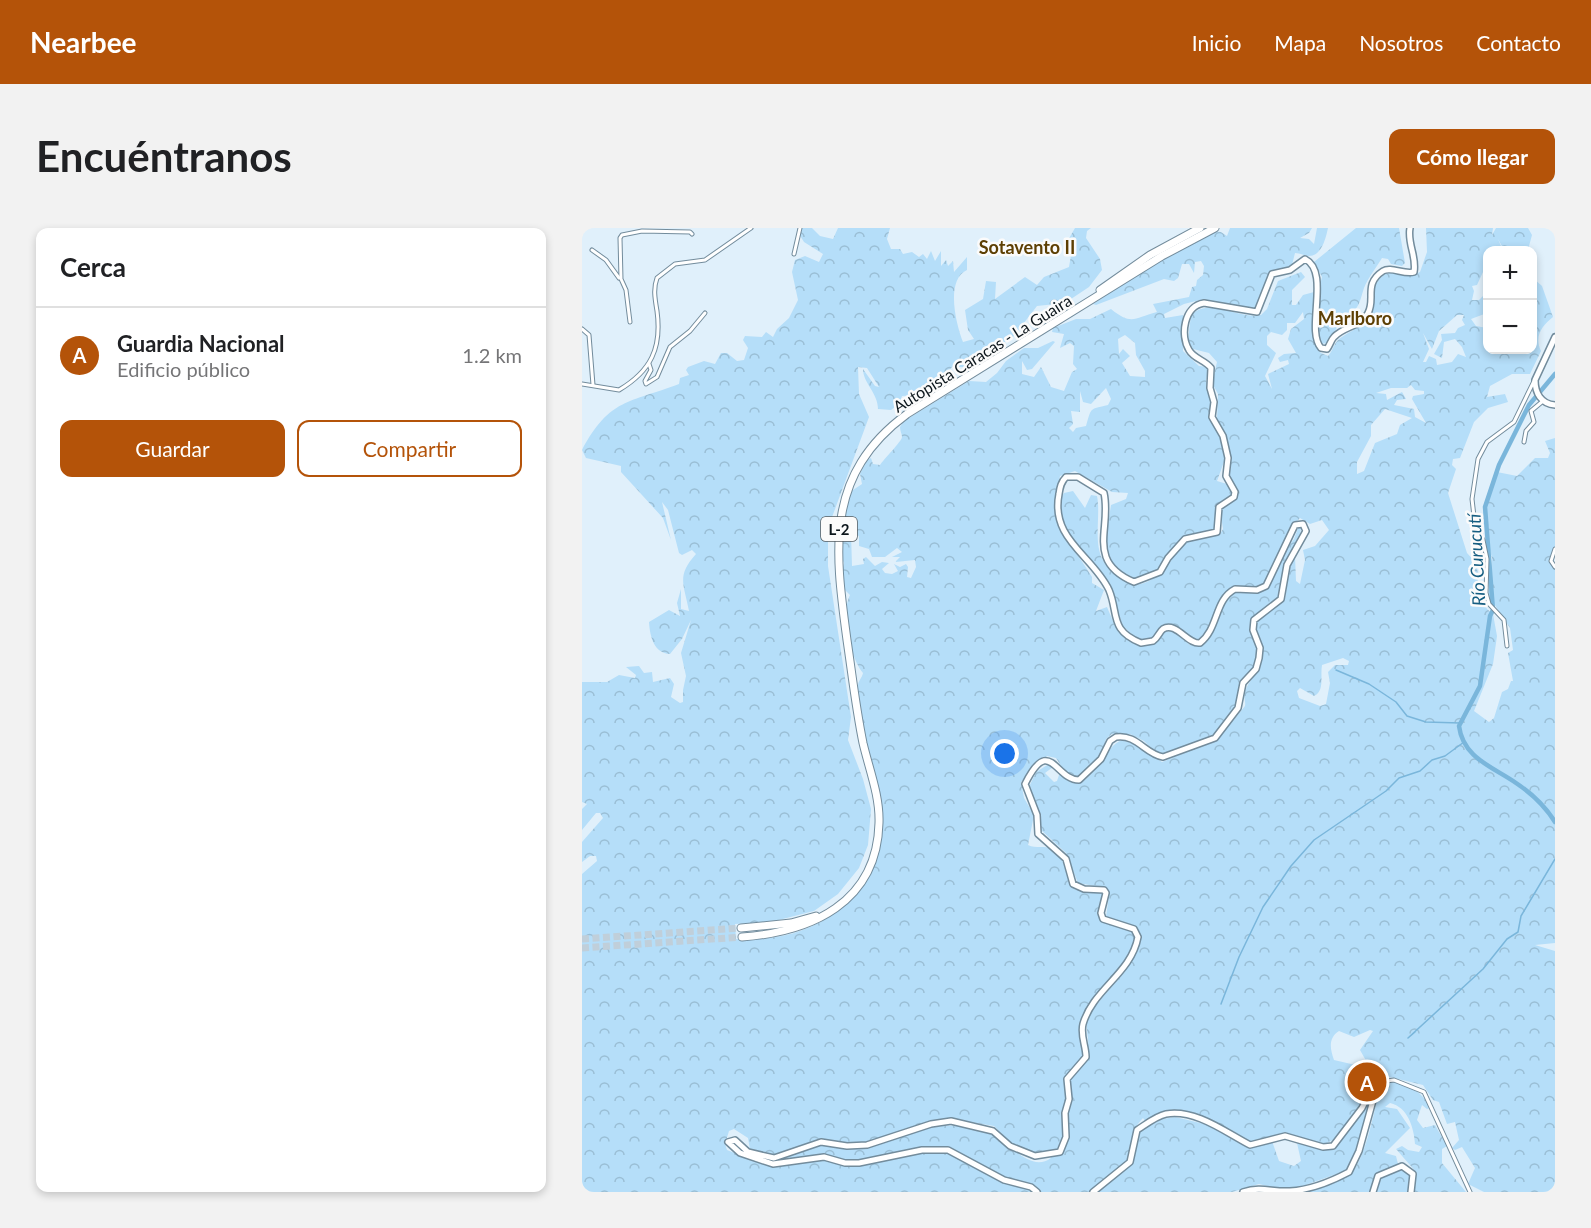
<!DOCTYPE html>
<html lang="es">
<meta charset="utf-8">
<style>
body{margin:0;font-family:Lato,sans-serif;background:#f2f2f2;color:#202124}
.controls{position:absolute;right:18px;top:18px;display:grid;overflow:hidden;border-radius:12px;box-shadow:0 3px 9px #0003}
.controls button{width:54px;height:54px;display:grid;place-items:center;padding:0;border:0;border-bottom:2px solid #e0e0e0;background:#fff;color:#202124;font:30px sans-serif}
.you{position:absolute;left:423px;top:526px;width:21px;height:21px;margin:-15px;border:4px solid #fff;border-radius:50%;background:#1a73e8;box-shadow:0 0 0 9px #1a73e833}
.badge{display:grid;place-items:center;width:39px;height:39px;border-radius:50%;background:#b45309;color:#fff;font-size:20px;font-weight:700}
.pin{position:absolute;translate:-50% -50%;border:3px solid #fff;box-shadow:0 2px 6px #0006}
.list{margin:0;padding:0;list-style:none}
h2{display:flex;justify-content:space-between;align-items:center;height:78px;margin:0;padding:0 24px;font-size:26px}
h2 small{font-size:20px;font-weight:400;color:#757577}
.list li{display:grid;grid-template-columns:39px 1fr auto;gap:18px;align-items:center;box-sizing:border-box;height:96px;padding:0 24px;border-top:2px solid #e0e0e0}
.list b{display:block;font-size:22px;white-space:nowrap}
.list p{margin:0;font-size:20px;white-space:nowrap;color:#757577}
.list em{font-size:20px;font-style:normal;color:#757577}
.actions{display:flex;gap:12px;padding:18px 24px}
.actions a{flex:1;padding:14px 0;border:2px solid #b45309;border-radius:12px;text-align:center;font-size:21px;color:#b45309}
.actions .main{background:#b45309;color:#fff}
.map{position:relative;flex:none;width:973px;height:964px;overflow:hidden;border-radius:12px}
header{display:flex;align-items:center;gap:36px;box-sizing:border-box;height:84px;padding:0 30px;background:#b45309;color:#fff}
header strong{font-size:28px}
nav{display:flex;gap:33px;margin-inline-start:auto;font-size:21px}
.intro{display:flex;align-items:center;justify-content:space-between;box-sizing:border-box;height:144px;padding:0 36px}
h1{margin:0;font-size:42px}
.button{padding:15px 27px;border-radius:12px;background:#b45309;color:#fff;font-size:21px;font-weight:700}
main{display:flex;gap:36px;padding:0 36px}
aside{flex:1;background:#fff;border-radius:12px;box-shadow:0 3px 9px #0003}
.map>svg:first-child{display:block}
.forest{fill:url(#forest-crowns);fill-rule:evenodd}
.lines{fill:none;stroke-linecap:round;stroke-linejoin:round}
.stream{stroke:#7ab6db;stroke-width:1.5}
.river{stroke:#7ab6db;stroke-width:4.5}
.trunk-tunnel{stroke:#c0cfda;stroke-width:7;stroke-dasharray:7 3.5;stroke-linecap:butt}
.minor-casing{stroke:#738c9c;stroke-width:5}
.secondary-casing{stroke:#738c9c;stroke-width:8}
.trunk-casing{stroke:#738c9c;stroke-width:9}
.minor{stroke:#fff;stroke-width:3}
.secondary{stroke:#fff;stroke-width:5}
.trunk{stroke:#fff;stroke-width:7}
.labels{text-anchor:middle;dominant-baseline:central;stroke-width:5;stroke-linejoin:round;paint-order:stroke}
.shield{fill:#fbfbfb;stroke:#545b5f;stroke-width:1.5}
.shield-label{font-size:15px;font-weight:bold;fill:#0c161c}
.street-label{font-size:16px;fill:#0c161c;stroke:#fbfbfb}
.neighbourhood-label{font-size:18px;font-weight:bold;fill:#5d3f03;stroke:#fbfbfb}
.water-label{font-size:18px;font-style:italic;fill:#155d81;stroke:#fbfbfb}
</style>
<header>
<strong>Nearbee</strong>
<nav><a>Inicio</a><a>Mapa</a><a>Nosotros</a><a>Contacto</a></nav>
</header>
<div class="intro"><h1>Encuéntranos</h1><a class="button">Cómo llegar</a></div>
<main>
<aside>
<h2>Cerca<small></small></h2>
<ul class="list">
<li><span class="badge">A</span><div><b>Guardia Nacional</b><p>Edificio público</p></div><em>1.2 km</em></li>
</ul>
<div class="actions"><a class="main">Guardar</a><a>Compartir</a></div>
</aside>
<div class="map">
<svg width="973" height="964" viewBox="0 0 973 964">
<defs>
<pattern id="forest-crowns" width="20" height="18" patternUnits="userSpaceOnUse" patternTransform="scale(1.5)"><rect width="20" height="18" fill="#b5def9"/><path d="M2 6a3 3 0 1 1 6 0M12 15a3 3 0 1 1 6 0" fill="none" stroke="#9abed5"/></pattern>
</defs>
<rect width="100%" height="100%" fill="#e0f0fb"/>
<g class="forest">
<path d="M220,0H230L238,8L251,11L256,0H308L305,11L309,21H318L321,26L330,24L337,29L341,26L345,31L349,23L353,33L359,23V38L364,32L366,38L371,33L372,44L385,29V42C363,52 374,96 381,114L392,111L386,102L383,82L401,71L404,53L414,54L413,71L443,49L455,57L462,49L487,39L489,27L485,14L493,0H509L505,3L504,10L518,31L520,42L507,59L483,75L455,78L431,109L384,139H370C356,156 343,168 320,168L317,176L309,182L296,181C296,165 281,155 281,141L293,158L297,159L285,140L276,139L277,166L287,189L246,300V338L269,489L266,512L281,551L289,581L286,617L277,640L256,666L232,683L189,694L153,696L154,711C191,713 229,705 258,681C340,615 274,540 276,458C276,453 280,450 281,445C268,430 259,384 268,367L261,360L260,343L262,335C252,316 263,285 268,264L280,256L278,246L285,232L289,230L291,236L298,237C301,232 320,213 320,209C320,206 318,203 318,199L322,193L387,153L404,154L415,145L424,133L442,120H456L471,113L473,114L450,141L445,142L440,133V146L452,149L459,139L469,159L482,163L490,144L495,141L491,136L492,118L488,115L478,120L482,106L470,104L471,100L494,91H508L529,81C550,98 552,90 575,84L571,76L607,69L610,59L614,58L615,52L621,47L622,38L619,33L613,34L612,45L607,36H600L596,50L592,53L582,51L514,77L511,76L577,33L630,3L639,4L645,8L648,0H730L727,5L718,10L727,11L732,16L735,0H746C744,9 740,28 727,28C723,28 718,25 713,25L709,41L690,45L675,81L618,72L602,76L582,86L583,90L601,87V123L617,138L627,139L624,152L630,173L627,191L638,205L643,231L635,253L645,256L651,264L650,267C634,274 633,283 636,298L633,302L605,308L578,342L552,352C515,332 524,311 529,277L544,271L546,265L530,264L493,243L478,248C469,302 483,305 510,349V355L522,362L514,383L525,379L533,398L552,414L574,412L582,404L591,403L608,417L618,418C634,407 639,370 652,365C657,363 666,364 671,364L658,358C630,358 636,403 615,414L586,396L580,399L571,410L556,412L541,398L530,368L483,303L477,272L482,265L491,263L503,280L509,267L515,268C520,292 506,329 533,344C540,348 545,354 553,357C579,354 588,332 603,314L638,306L641,301L638,281L655,268V261L647,248L648,233L644,209L635,191L636,166L630,155L635,134L627,125L611,121L606,112L609,87C629,68 655,92 679,87L685,81L696,53L719,44L723,49L710,62V77H714L721,67L732,64C740,84 722,106 739,125L746,128C751,123 751,117 756,112C764,105 776,101 783,93C794,79 785,59 802,47C808,42 827,49 838,44L845,24L844,0H911L910,7L914,0H946L950,7L946,22H922L916,11L919,18L917,22H906L905,31H903L901,44L895,57L890,58L892,63L890,72H897L902,67L905,85L889,91L894,98L905,100L906,122H951V50L960,58L971,89C960,98 952,108 959,123L948,146H930L908,158L905,169L923,166L926,174L906,180L892,194L878,230L871,231L870,237L874,241L866,265L885,325L895,336L897,365L905,381L911,386L915,408L911,436L892,483L907,494L912,490L920,464L926,461L929,453H931L926,425L931,422L928,400L906,367L910,330L906,315L907,300L901,284L915,244L935,248L953,230H966L968,225L963,213L973,210V318L968,333L973,341V715L953,717L973,723V964H902L886,956L893,940L880,919L873,922L870,920L877,912L873,894L865,896L857,874L851,872L841,857L791,845L778,822L791,803L788,802L772,809L757,803C746,810 748,821 752,832L782,839L774,840L770,845L783,861L779,882L786,858C794,884 777,918 766,942L715,960L697,961L677,956L650,964H458L451,957L442,955L452,964H0V646L15,633L14,628H8L0,634V614L21,590L18,585H14L0,602V581L5,576L0,574V454H25L37,447L53,450L54,447L44,439L57,438L62,445L70,444L71,454L88,450L92,456L89,469L98,475L101,474V462L104,448L99,425L109,392L100,411L88,426C72,425 68,409 67,394L87,382L98,388L95,375L99,361V381L107,383C102,356 94,348 114,326L110,322L100,327L97,325L86,282L80,274L89,312L81,290L39,244V238L4,230L0,222C28,170 47,175 97,156L98,150L107,147L104,142L106,139L122,133L133,136L139,125H145L155,133L162,132L166,120L161,112L163,108L180,109L184,104L191,109L195,101L207,90L216,72L210,44L213,32L223,28L237,34L241,26L222,14L217,6ZM721,84L722,91L709,101L706,111L714,125L702,126L696,130L698,134L706,132L707,136L686,146L690,161L683,148L694,125L685,117V108L689,104L700,107L705,102V95H713ZM875,87H882L880,92L883,97L876,100L873,105L859,106L860,112L852,126L860,130L862,114L873,111L880,119L884,129L876,126L870,134L855,137L854,131L847,128L844,134H841L847,121L841,105L850,121L857,103ZM543,107L553,115L554,127L563,143V149L548,148L540,135L548,128L541,121L537,126L536,111ZM829,157L833,162L842,163V166L831,168L830,171L844,195L833,189L832,181L812,177L815,172L824,171L820,164L805,172L804,166L794,165L809,160H825ZM524,160L529,171L526,177C507,182 510,178 504,198L494,200L491,204L487,200L491,196L489,183L498,184V163L501,174L509,176ZM803,181L830,190L818,197L815,206L793,215L782,243L775,246V234L789,208V197ZM718,290L728,296L740,292L747,302L733,318L721,322L723,332L718,356L714,353L713,328L709,332L703,371L675,394C672,408 682,420 679,435C677,446 666,452 663,464C661,469 664,473 663,478L636,511L580,534L556,517L540,512C525,517 515,546 498,555H492L478,544L475,553L472,554L463,545L471,539L467,536L454,544L447,559L459,602L484,625L496,655L524,660L527,667L524,689L552,698L558,705C559,739 522,760 507,789C501,800 509,811 505,821L500,816C492,782 522,764 540,740C546,731 550,720 553,710L551,703L518,692L523,667L520,662H494C481,652 487,630 470,621C463,617 454,621 446,617L452,587L442,570L439,554L465,528L474,530L483,544L497,549L520,527L524,511L530,506H548L562,513L572,523L580,526L629,510L653,478L658,455L673,438L676,420L669,403V391L683,383L697,369L701,341L718,308L719,299L716,300L712,311L691,339L709,299ZM269,305L277,308V318L287,321L290,329H303L315,320L320,324L310,329H318L313,334L333,332L334,339L329,350L325,349L326,339L324,336L318,339L312,336L316,343L310,346L303,345L300,341L307,335L300,334L293,338L284,329L281,331L282,336L270,338ZM761,430L767,433L766,437H753L746,444L748,455L744,476L738,478L717,470L715,463L718,460L732,468C743,463 738,448 740,437ZM597,884L647,901L671,915C681,912 692,905 702,907C746,912 735,929 772,894L752,922L715,915L719,933L712,938L697,933L690,913L669,919L631,898L593,889L580,891L558,903L550,934C551,916 548,903 561,890L564,894ZM371,891L412,898L431,917L453,925L466,923L469,930C447,946 425,911 408,905C370,890 344,900 308,912ZM152,901L166,910L168,922L192,932L181,936L145,922L143,916L147,903Z"/>
<path d="M774,0H817L823,35L820,38L809,36L806,31L800,30C794,40 786,50 782,60C777,75 778,82 761,89L746,115L738,116C732,103 736,62 740,49L732,34Z"/>
<path d="M809,854C827,856 841,864 848,880L845,881L840,877L835,892L841,900L853,897L865,918L860,921V935L884,964H832L834,944L814,921L820,918L826,922L837,924L840,919L833,916C832,900 826,879 808,875L803,879L815,881L828,900L803,925L814,928L816,936L794,948L789,964H713C730,959 752,957 767,947C782,937 793,881 797,863L802,856Z"/>
<path d="M817,939L829,946L827,964H793L796,950Z"/>
</g>
<g class="lines">
<g class="stream">
<path d="M754,442L787,456L814,474L825,488L844,494L878,495"/>
<path d="M639,776L657,729L681,679L709,638L732,612L804,563L817,550L838,543L850,532L863,528L882,514"/>
<path d="M833,804L826,810L901,741L925,711L936,704L939,688L973,631"/>
</g>
<path class="river" d="M973,146L947,177L917,237L903,279L911,382L908,388L898,458L877,498C881,530 911,539 934,555C949,565 963,578 973,594"/>
<g class="trunk-tunnel">
<path d="M0,711L159,700"/>
<path d="M0,720L160,709"/>
</g>
<g class="minor-casing">
<g id="minor">
<path d="M10,22L24,32L37,50"/>
<path d="M212,26L218,0"/>
<path d="M48,94L44,62L39,51L38,10L40,7L60,3L108,4L110,6"/>
<path d="M0,101L7,107L11,157"/>
<path d="M67,136L69,142L63,153L64,156L75,149L88,119L108,103L123,85"/>
<path d="M0,156L37,162C69,143 80,120 75,83C73,71 71,61 75,50L93,36L123,32L169,0"/>
<path d="M942,214L944,203L952,194L949,183L961,173"/>
<path d="M973,321L969,333L973,339"/>
<path d="M925,418L922,392L907,376L904,365L905,331L901,312L893,297L890,271L896,231L905,214L932,194L952,153"/>
<path d="M789,855L812,852L842,864L888,964"/>
</g>
</g>
<g class="secondary-casing">
<g id="secondary">
<path d="M973,109L953,152C953,165 959,176 973,177"/>
<path d="M455,964L449,959L422,952L366,922H340L277,935H263L242,929L191,936L158,925L146,914L153,912L166,924L192,930L239,914L265,918L285,917L349,896L369,893L411,903L428,918L453,928L478,924L484,909L483,885L487,871L485,851L504,829C504,818 498,807 501,796C511,761 549,746 556,709L552,701L521,691L519,685L524,665L522,662L502,661L491,656L484,631L456,606L455,587L443,556C468,506 473,552 497,552L519,531L528,513L534,509C555,506 563,526 581,529L633,510L656,480L661,455L674,441L677,430L678,420L671,402L672,392L699,371L705,337L724,303L721,296L713,297L684,358L675,362L653,361C632,372 637,400 618,415C606,417 594,393 581,401C577,404 576,410 571,413L559,415C527,402 537,386 527,362C511,328 468,311 477,266C478,259 479,254 484,249H496L522,265C530,300 503,333 552,354L578,344L586,330L603,311L635,304L637,279L652,269L653,264L644,248L646,230L641,208L630,189L632,174L628,160L629,140C623,132 612,131 607,122C598,107 602,78 622,75L675,84L690,46L708,42L723,31C749,44 723,102 739,120L745,121C748,117 749,112 752,109C762,98 779,99 786,85C794,71 781,56 801,43C809,38 822,47 832,44C835,28 825,16 828,0"/>
<path d="M511,964L548,934L555,902C563,897 574,888 584,886C614,881 643,904 668,917L703,908L741,919L751,918L780,880L785,870V860L773,847L777,841L784,843L792,869L777,923L767,944C750,953 727,962 708,963C689,964 680,958 661,964"/>
<path d="M791,964L796,948L820,938L831,946L829,964"/>
</g>
</g>
<g class="trunk-casing">
<g id="trunk">
<path d="M518,62L568,27L618,0"/>
<path d="M159,700L209,695L234,688"/>
<path d="M160,709C229,704 295,675 297,595C298,568 287,541 281,515C274,481 270,446 265,412C253,323 242,247 325,186L580,28L633,0"/>
</g>
</g>
<use href="#minor" class="minor"/>
<use href="#secondary" class="secondary"/>
<use href="#trunk" class="trunk"/>
</g>
<g class="labels">
<rect class="shield" x="239" y="289" width="36" height="24" rx="4.5"/>
<g class="shield-label">
<text x="257" y="301">L-2</text>
</g>
<g class="street-label">
<text transform="translate(400 125) rotate(-32)">Autopista Caracas - La Guaira</text>
</g>
<g class="neighbourhood-label">
<text x="445" y="19">Sotavento II</text>
<text x="773" y="90">Marlboro</text>
</g>
<g class="water-label">
<text transform="translate(894 332) rotate(-93)">Río Curucutí</text>
</g>
</g>
</svg>
<div class="controls">
<button>+</button>
<button>−</button>
</div>
<div class="you"></div>
<div class="pin badge" style="left:785px;top:854px">A</div>
</div>
</main>
